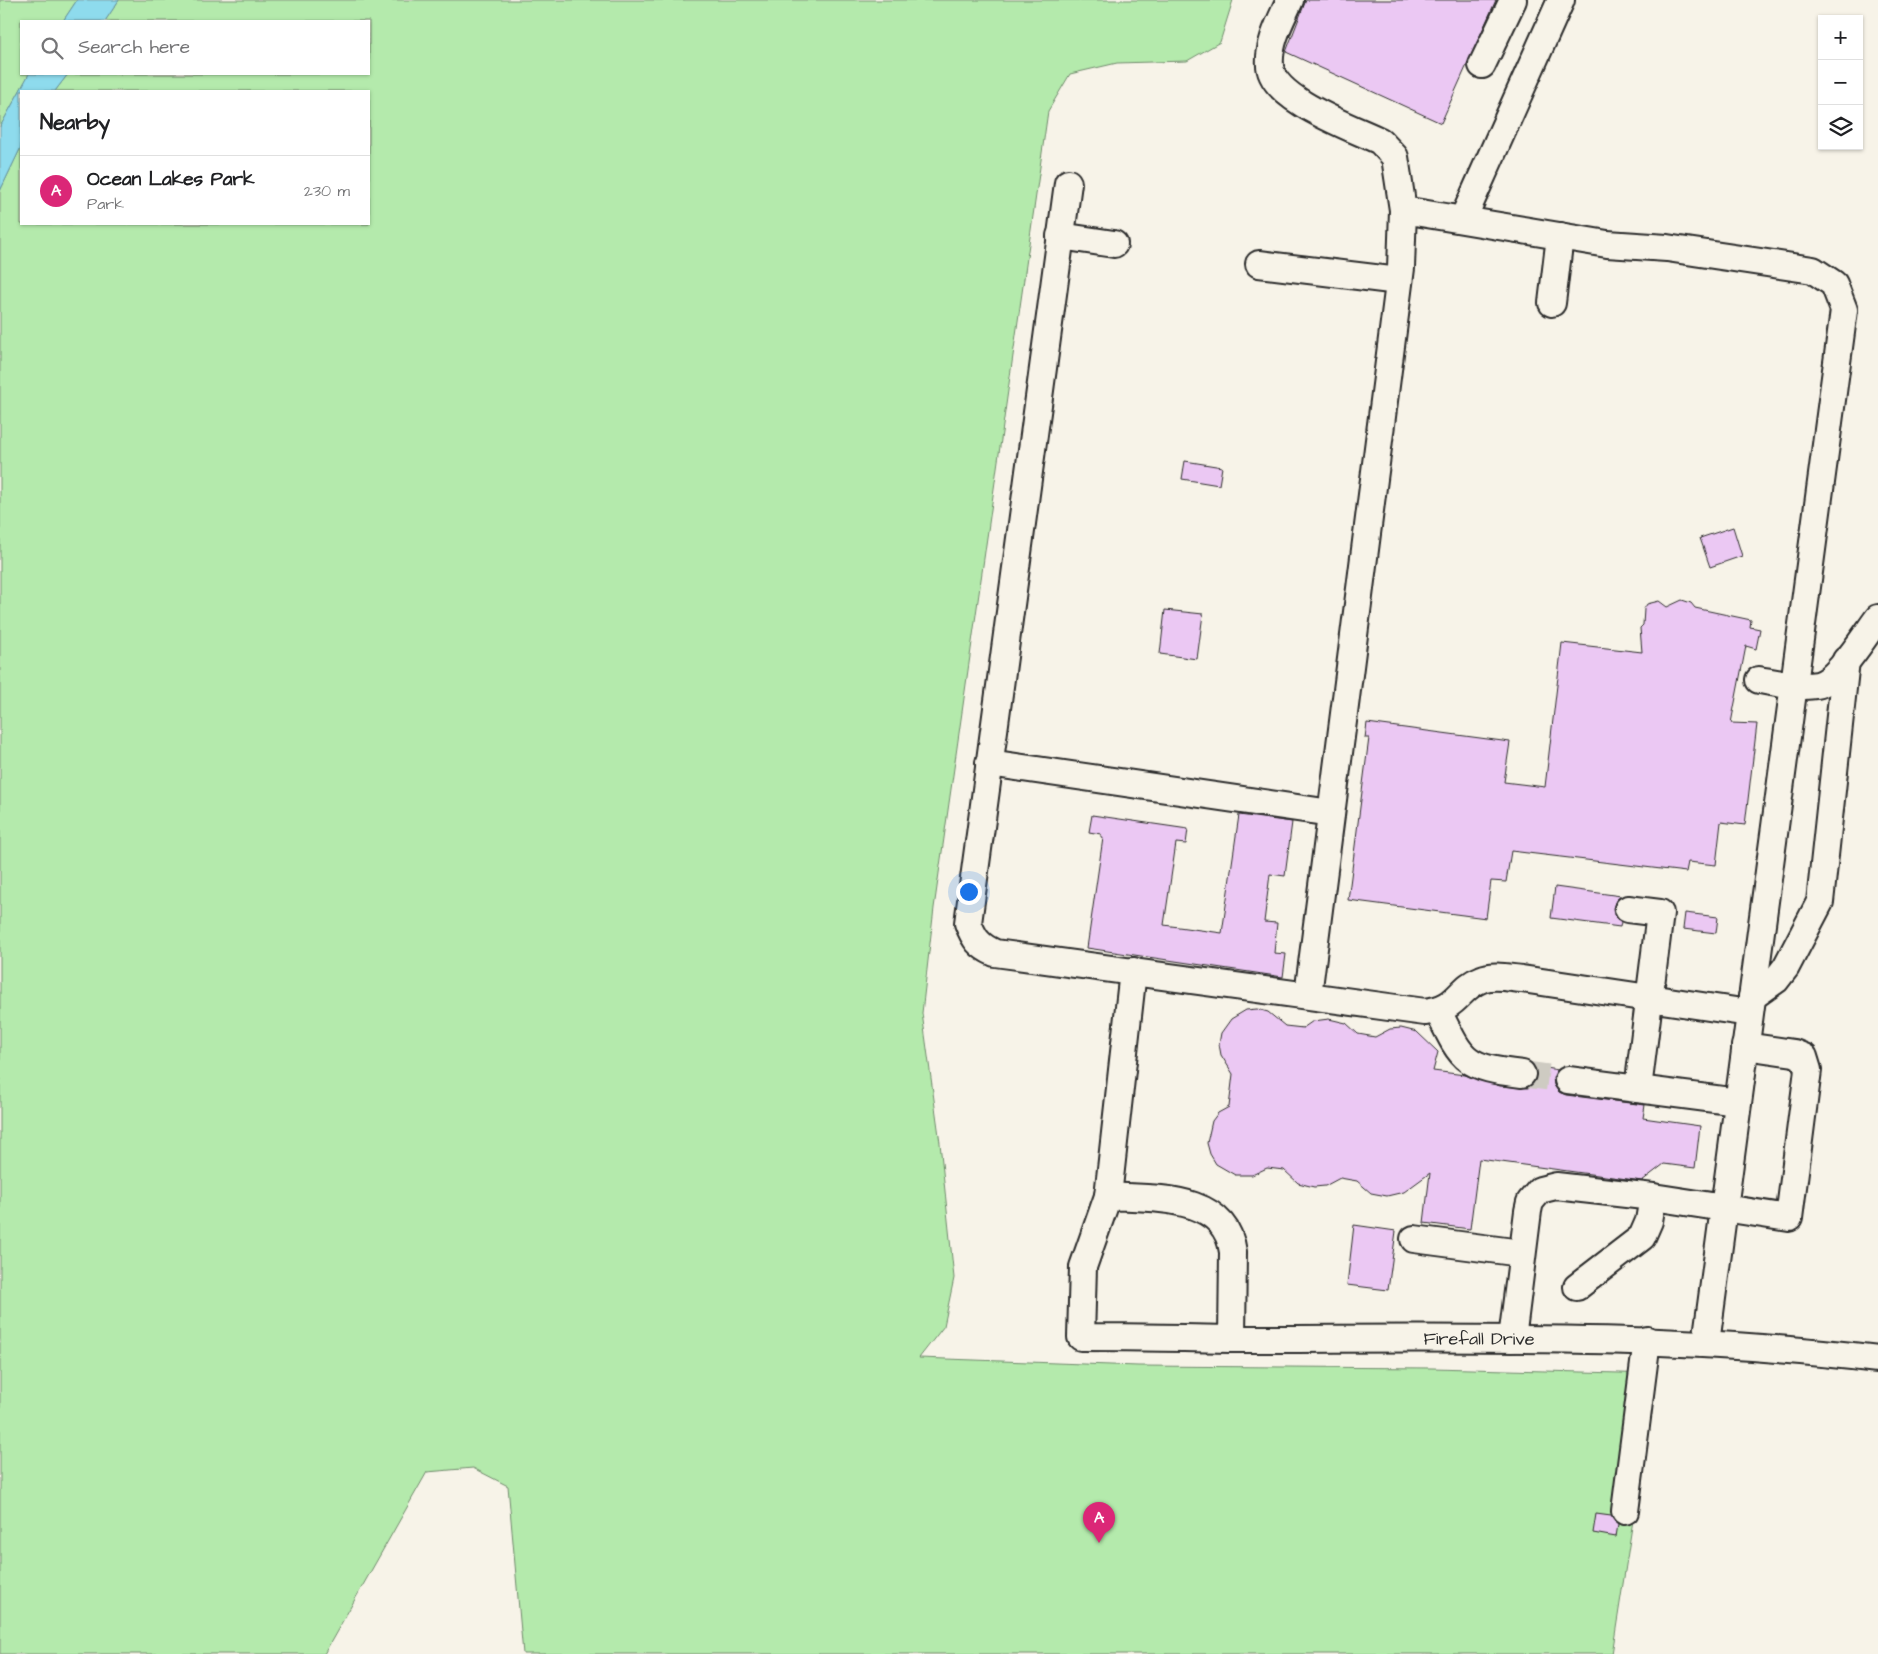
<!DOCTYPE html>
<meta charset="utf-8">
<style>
body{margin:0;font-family:"Architects Daughter",sans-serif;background:#f6f6f6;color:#202124}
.controls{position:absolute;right:15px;top:15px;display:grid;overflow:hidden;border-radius:0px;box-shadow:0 1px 4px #0004}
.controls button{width:45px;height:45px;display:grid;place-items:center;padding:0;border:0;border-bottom:1px solid #e0e0e0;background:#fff;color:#202124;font:25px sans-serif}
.you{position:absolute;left:968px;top:891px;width:18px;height:18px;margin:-12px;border:4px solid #fff;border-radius:50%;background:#1a73e8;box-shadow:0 0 0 8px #1a73e833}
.badge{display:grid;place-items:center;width:32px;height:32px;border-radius:50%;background:#db2777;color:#fff;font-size:16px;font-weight:700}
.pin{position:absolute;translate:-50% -41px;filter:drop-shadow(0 1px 2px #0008)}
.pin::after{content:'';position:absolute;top:26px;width:18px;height:15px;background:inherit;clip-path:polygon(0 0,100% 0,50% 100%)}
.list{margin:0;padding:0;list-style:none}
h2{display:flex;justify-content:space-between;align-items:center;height:65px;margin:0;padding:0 20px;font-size:21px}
h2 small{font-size:16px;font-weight:400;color:#757577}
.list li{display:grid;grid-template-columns:32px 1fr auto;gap:15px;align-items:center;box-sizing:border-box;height:70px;padding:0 20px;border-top:1px solid #e0e0e0}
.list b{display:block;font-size:19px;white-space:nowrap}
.list p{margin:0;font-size:16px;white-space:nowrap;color:#757577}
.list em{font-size:16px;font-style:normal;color:#757577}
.icon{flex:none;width:28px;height:28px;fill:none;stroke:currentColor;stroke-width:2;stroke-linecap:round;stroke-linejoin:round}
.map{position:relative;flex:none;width:1878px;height:1654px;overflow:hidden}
.search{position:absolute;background:#fff;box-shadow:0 1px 4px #0004;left:20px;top:20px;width:350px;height:55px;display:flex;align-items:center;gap:12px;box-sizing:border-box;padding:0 18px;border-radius:0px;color:#757577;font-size:19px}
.panel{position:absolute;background:#fff;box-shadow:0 1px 4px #0004;left:20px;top:90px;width:350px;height:135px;border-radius:0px}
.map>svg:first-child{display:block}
.green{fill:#b4eaac;stroke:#708a6c}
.water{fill:#8edbed;stroke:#66959f}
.building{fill:#ebc8f3;stroke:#2b2b2b}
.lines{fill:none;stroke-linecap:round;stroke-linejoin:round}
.minor-tunnel{stroke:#cecbc2;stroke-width:26;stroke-dasharray:26 13;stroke-linecap:butt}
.minor-casing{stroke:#2b2b2b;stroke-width:30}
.minor{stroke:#f7f3e8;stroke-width:26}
.labels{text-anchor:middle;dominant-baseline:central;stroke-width:4.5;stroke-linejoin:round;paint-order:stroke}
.street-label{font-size:18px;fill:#2b2b2b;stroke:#f7f3e8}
</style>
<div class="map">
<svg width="1878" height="1654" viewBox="0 0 1878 1654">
<rect width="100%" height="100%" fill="#f7f3e8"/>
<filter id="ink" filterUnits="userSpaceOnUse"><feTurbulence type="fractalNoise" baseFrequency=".02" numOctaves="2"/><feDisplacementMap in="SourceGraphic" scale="10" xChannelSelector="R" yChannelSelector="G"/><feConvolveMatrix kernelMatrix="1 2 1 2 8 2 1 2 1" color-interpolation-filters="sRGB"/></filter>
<g filter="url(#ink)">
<g class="green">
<path d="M0,0H77L63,21H21V74H29L0,127Z"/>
<path d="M119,0H1233L1220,42L1187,61L1117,63L1070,74L1048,111L934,908L922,1013L940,1143L954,1278L944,1326L919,1358L1138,1366L1433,1368L1656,1374L1612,1654H523L508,1486L473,1468L427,1472L324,1654H0V191L21,147V224H369V91H55L68,74H369V21H105Z"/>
</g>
<g class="water">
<path d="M77,0H119L105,21H63Z"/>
<path d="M29,74H68L55,91H21V147L0,191V127Z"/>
</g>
<g class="building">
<path d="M1306,0H1496L1441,123L1286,52Z"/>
<path d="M1185,461L1222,467L1219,485L1182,479Z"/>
<path d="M1733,527L1742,556L1710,567L1700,538Z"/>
<path d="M1682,600L1691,603L1695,608L1751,620L1750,627L1760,629L1756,649L1746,646L1731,723L1757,724L1745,825L1721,822L1716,865L1688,862L1686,872L1511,851L1506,882L1491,881L1486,918L1348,900L1369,738H1365L1367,723L1510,742L1504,782L1545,787L1562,643L1642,652L1640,628L1643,625L1644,609L1647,604L1659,601L1667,607Z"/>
<path d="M1165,610L1203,614L1197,659L1160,654Z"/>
<path d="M1092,815L1188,829L1186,844L1176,843L1164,925L1222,933L1239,815L1292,822L1285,876L1270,874L1264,922L1277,923L1274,953L1286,954L1283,977L1087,948L1103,838L1101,837V834L1089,832Z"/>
<path d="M1555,887L1621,896L1616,900L1613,908L1614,915L1621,922L1620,927L1551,918Z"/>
<path d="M1685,913L1718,917L1716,933L1683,929Z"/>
<path d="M1257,1009L1268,1012L1285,1026L1303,1028L1313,1021L1329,1019L1346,1023L1358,1034L1375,1037L1390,1029L1401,1028L1417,1032L1438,1052L1433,1071L1465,1075L1500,1086L1528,1088L1534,1084L1537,1076L1534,1066L1558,1070L1553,1078L1554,1085L1559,1092L1566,1095L1645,1105L1643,1118L1700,1126L1695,1168L1664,1164L1642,1181L1479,1159L1470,1229L1424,1223L1430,1173L1404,1192L1387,1196L1371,1193L1357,1181L1340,1178L1325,1186L1314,1187L1298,1183L1284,1170L1267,1168L1252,1175H1235L1216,1164L1210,1154L1207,1143L1212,1121L1218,1113L1229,1107L1233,1074L1221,1055L1219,1044L1221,1033L1231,1019L1246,1010Z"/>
<path d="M1354,1225L1396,1231L1388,1290L1347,1285Z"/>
<path d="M1596,1514L1611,1516L1618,1524L1616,1537L1593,1533Z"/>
</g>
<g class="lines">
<path class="minor-tunnel" d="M1522,1074L1568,1080"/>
<g class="minor-casing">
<g id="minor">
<path d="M1290,0C1281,20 1268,43 1270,66C1273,100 1351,127 1380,141L1395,157L1403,210L1401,268L1308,995"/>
<path d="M1482,65L1513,0"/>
<path d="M1068,183L968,923C974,939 979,946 995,953L1425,1012C1460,1008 1457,988 1482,979C1493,974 1510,978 1522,979L1749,1013"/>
<path d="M1403,210L1607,244L1667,248L1813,270L1834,284L1844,310L1706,1343"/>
<path d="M1463,219L1561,0"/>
<path d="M1060,236L1114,244"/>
<path d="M1259,264L1399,281"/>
<path d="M1552,303L1560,236"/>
<path d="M1759,680C1777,683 1798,688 1817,685C1837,682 1865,635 1878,618"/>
<path d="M989,763L1331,813"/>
<path d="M1628,909L1660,913L1638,1089"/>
<path d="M1752,997L1776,980L1786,967L1820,902L1846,660"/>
<path d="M1438,1011C1463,1062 1464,1067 1522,1074"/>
<path d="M1568,1080L1738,1102"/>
<path d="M1108,1196L1133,971"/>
<path d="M1414,1239L1521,1253"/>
<path d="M1577,1287L1642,1237L1649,1221L1653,1197"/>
<path id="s1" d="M1232,1339L1233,1252C1225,1193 1153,1199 1108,1196L1083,1267L1081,1337C1132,1337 1182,1338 1233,1339C1448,1339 1664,1333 1878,1359"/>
<path d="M1512,1339L1528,1211L1530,1202L1540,1190L1556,1186L1653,1197L1789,1218L1808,1070L1804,1057L1794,1053L1745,1046"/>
<path d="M1625,1511L1647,1340"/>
</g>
</g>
<use href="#minor" class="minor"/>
</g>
</g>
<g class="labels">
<g class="street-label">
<text stroke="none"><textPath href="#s1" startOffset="781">Firefall Drive</textPath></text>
</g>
</g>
</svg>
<div class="controls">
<button>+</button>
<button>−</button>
<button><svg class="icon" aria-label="layers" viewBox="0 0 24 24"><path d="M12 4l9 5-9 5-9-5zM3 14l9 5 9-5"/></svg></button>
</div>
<div class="you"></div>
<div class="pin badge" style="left:1099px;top:1543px">A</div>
<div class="search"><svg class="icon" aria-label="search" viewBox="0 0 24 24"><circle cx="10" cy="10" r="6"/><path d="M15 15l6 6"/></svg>Search here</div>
<section class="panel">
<h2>Nearby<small></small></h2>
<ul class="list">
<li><span class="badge">A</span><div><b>Ocean Lakes Park</b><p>Park</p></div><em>230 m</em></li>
</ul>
</section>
</div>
